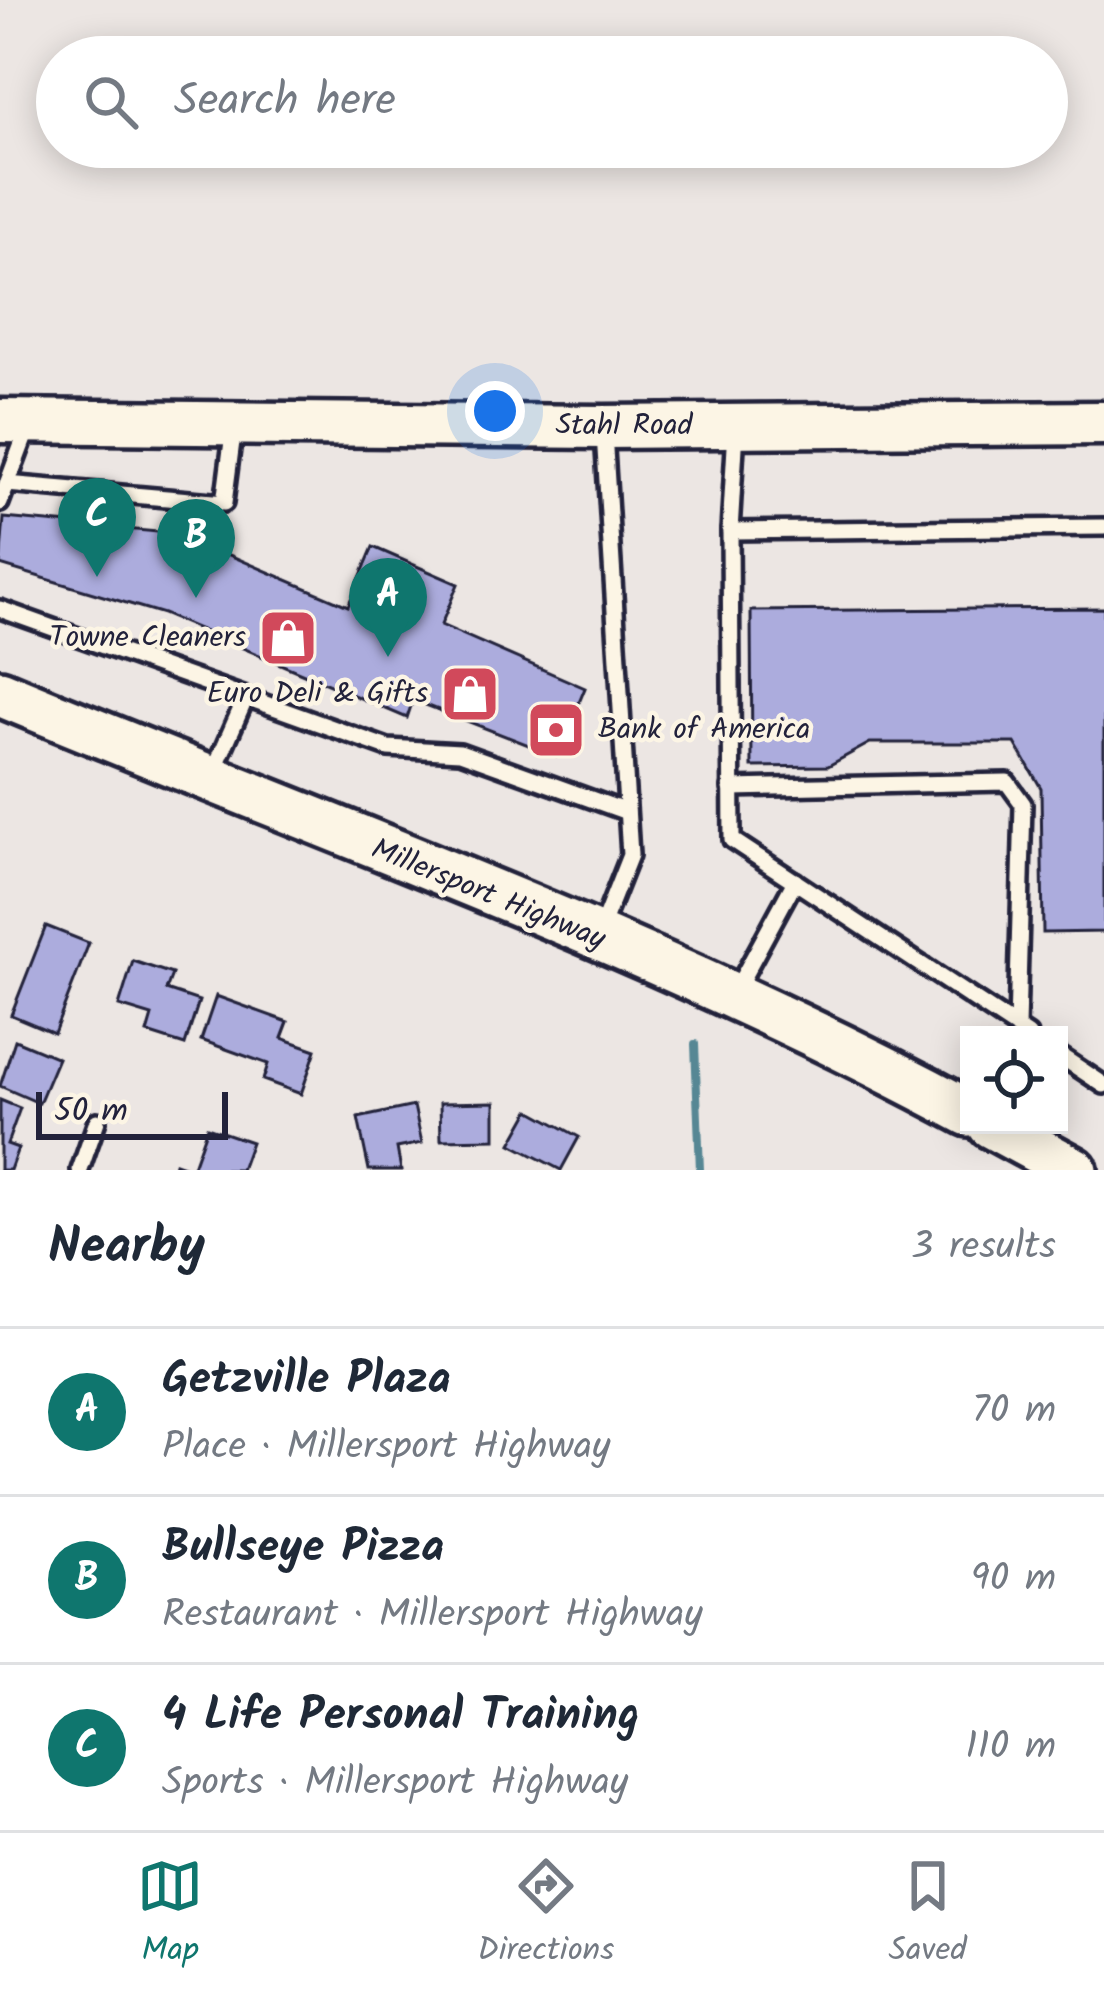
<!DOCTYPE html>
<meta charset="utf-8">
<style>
body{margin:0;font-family:Kalam,sans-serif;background:#f6f6f7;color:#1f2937}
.controls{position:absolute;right:36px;bottom:36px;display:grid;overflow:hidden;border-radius:0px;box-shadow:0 6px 30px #0003}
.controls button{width:108px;height:108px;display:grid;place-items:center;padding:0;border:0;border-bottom:3px solid #e0e1e3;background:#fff;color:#1f2937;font:60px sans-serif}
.scale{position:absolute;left:36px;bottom:30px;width:192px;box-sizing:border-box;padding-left:12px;border:6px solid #22223b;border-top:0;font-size:33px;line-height:42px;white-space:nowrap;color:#22223b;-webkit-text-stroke:9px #fcf5e5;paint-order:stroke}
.you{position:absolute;left:495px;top:411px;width:42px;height:42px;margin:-30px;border:9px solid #fff;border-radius:50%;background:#1a73e8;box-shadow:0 0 0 18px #1a73e833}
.badge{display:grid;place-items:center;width:78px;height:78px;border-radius:50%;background:#0f766e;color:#fff;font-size:39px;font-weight:700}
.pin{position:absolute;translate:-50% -99px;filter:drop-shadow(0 3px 6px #0008)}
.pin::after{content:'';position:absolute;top:63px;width:42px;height:36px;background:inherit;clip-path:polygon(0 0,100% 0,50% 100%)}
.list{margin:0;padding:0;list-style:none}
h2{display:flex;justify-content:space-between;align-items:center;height:156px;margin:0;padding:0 48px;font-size:51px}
h2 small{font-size:39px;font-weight:400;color:#747a83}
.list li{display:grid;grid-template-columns:78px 1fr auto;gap:36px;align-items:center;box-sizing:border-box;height:168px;padding:0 48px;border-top:3px solid #e0e1e3}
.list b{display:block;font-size:45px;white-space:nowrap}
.list p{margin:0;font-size:39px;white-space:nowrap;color:#747a83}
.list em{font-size:39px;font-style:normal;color:#747a83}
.icon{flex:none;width:66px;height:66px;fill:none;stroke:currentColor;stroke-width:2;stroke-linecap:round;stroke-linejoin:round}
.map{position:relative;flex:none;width:1104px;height:1170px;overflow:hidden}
.search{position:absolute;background:#fff;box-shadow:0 6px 30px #0003;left:36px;right:36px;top:36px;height:132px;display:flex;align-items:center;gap:30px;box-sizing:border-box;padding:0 42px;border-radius:66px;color:#747a83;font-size:45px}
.sheet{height:660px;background:#fff}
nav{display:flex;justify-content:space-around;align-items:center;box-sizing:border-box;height:168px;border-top:3px solid #e0e1e3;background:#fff;font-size:33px;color:#747a83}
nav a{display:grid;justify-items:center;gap:6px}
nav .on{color:#0f766e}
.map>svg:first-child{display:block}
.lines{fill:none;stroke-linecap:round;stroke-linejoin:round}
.stream{stroke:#568794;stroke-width:8}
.building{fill:#acacdd;stroke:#22223b;stroke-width:3}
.lane-casing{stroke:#22223b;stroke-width:24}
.secondary-casing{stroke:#22223b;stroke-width:51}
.primary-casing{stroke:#22223b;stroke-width:54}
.lane{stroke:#fcf5e5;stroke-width:15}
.secondary{stroke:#fcf5e5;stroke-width:42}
.primary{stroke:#fcf5e5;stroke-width:45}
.labels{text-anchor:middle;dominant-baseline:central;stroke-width:9;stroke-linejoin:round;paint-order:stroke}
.street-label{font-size:30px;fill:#22223b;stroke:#fcf5e5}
.poi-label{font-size:30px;fill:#22223b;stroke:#fcf5e5;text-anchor:end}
</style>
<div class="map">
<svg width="1104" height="1170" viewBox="0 0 1104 1170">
<rect width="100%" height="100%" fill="#ece6e3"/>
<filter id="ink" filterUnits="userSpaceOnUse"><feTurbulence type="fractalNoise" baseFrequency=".00833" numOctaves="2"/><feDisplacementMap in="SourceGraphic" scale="24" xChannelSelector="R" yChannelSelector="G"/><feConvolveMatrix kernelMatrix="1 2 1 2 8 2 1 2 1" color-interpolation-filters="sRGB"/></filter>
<g filter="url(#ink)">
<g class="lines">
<path class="stream" d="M695,1044L700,1170"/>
</g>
<g class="building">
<path d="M4,518L202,536L199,542L348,606L373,547L458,584L441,625L585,688L557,756L413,700L407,718L163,614L0,565Z"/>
<path d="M1104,608V932L1043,933L1041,788L1015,743H870L828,766L752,767L751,611Z"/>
<path d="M46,926L89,943L54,1033L11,1015Z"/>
<path d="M133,961L172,974L166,990L199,1001L185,1045L147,1033L152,1016L119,1006Z"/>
<path d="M216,996L288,1022L282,1038L316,1050L301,1094L263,1080L268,1064L201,1040Z"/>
<path d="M15,1040L58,1058L39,1103L0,1086Z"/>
<path d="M0,1100L20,1108L7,1144L18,1148L10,1170H0Z"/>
<path d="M495,1102V1139L441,1140L440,1103Z"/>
<path d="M414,1106L422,1143L397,1148L401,1170H369L358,1118Z"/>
<path d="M530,1110L579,1137L561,1170L511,1144Z"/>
<path d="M207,1127L251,1142L241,1170H173L175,1163L192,1169Z"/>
</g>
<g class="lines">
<g class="lane-casing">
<g id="lane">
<path d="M736,430L730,531L732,840L1028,1035"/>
<path d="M7,484L224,503L234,426"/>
<path d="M0,503L28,428"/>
<path d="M730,531L1104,527"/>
<path d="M0,609L388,748L460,752L627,812"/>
<path d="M211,777L246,697"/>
<path d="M731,788L1007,782L1023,804L1017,1027"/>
<path d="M600,931L630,855L604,433"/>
<path d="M736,990L795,881"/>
<path d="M1059,1055L1104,1085"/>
<path d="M80,1170L97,1121"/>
</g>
</g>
<g class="secondary-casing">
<path id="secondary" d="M0,421L604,427L1104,423"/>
</g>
<g class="primary-casing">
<g id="primary">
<path d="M0,693C324,828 660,946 969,1113"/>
<path d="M991,1125L1074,1170"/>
</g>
</g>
<use href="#lane" class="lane"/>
<use href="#secondary" class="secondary"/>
<use href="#primary" class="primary"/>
</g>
</g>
<defs>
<g id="shop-square" transform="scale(3)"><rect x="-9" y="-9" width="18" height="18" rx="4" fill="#d1495b" stroke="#fcf5e5"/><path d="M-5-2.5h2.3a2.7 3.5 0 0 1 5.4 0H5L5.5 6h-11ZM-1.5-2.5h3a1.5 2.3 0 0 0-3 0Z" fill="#fff"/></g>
<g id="bank-square" transform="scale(3)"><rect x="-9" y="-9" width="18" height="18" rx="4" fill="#d1495b" stroke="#fcf5e5"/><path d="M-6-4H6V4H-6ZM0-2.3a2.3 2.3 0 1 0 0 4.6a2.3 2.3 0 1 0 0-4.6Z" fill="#fff"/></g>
</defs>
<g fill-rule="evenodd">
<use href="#shop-square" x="288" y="638"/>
<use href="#shop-square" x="470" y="694"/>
<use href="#bank-square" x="556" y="730"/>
</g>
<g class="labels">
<g class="street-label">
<text x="624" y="426">Stahl Road</text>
<text transform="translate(488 895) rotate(22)">Millersport Highway</text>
</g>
<g class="poi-label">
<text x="246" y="638">Towne Cleaners</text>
<text x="428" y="694">Euro Deli &amp; Gifts</text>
<text x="598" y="730" text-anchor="start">Bank of America</text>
</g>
</g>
</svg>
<div class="controls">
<button><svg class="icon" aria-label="locate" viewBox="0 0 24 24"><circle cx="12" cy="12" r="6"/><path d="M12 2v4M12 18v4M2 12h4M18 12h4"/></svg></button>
</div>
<div class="scale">50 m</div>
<div class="you"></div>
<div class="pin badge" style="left:388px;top:657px">A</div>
<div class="pin badge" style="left:196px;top:598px">B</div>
<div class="pin badge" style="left:97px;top:577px">C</div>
<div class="search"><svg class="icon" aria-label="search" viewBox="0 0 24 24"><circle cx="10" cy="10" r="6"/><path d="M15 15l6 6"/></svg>Search here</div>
</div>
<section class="sheet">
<h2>Nearby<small>3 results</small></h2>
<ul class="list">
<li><span class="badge">A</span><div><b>Getzville Plaza</b><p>Place · Millersport Highway</p></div><em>70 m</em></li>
<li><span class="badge">B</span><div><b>Bullseye Pizza</b><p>Restaurant · Millersport Highway</p></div><em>90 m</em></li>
<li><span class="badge">C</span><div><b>4 Life Personal Training</b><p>Sports · Millersport Highway</p></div><em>110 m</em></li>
</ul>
</section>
<nav>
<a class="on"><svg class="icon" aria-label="map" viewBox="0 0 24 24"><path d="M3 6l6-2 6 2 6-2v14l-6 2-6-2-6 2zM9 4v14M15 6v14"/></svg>Map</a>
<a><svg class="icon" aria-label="directions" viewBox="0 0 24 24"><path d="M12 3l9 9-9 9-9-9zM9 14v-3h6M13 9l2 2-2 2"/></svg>Directions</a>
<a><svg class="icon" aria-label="saved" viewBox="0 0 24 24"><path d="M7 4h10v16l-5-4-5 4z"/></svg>Saved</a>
</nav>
